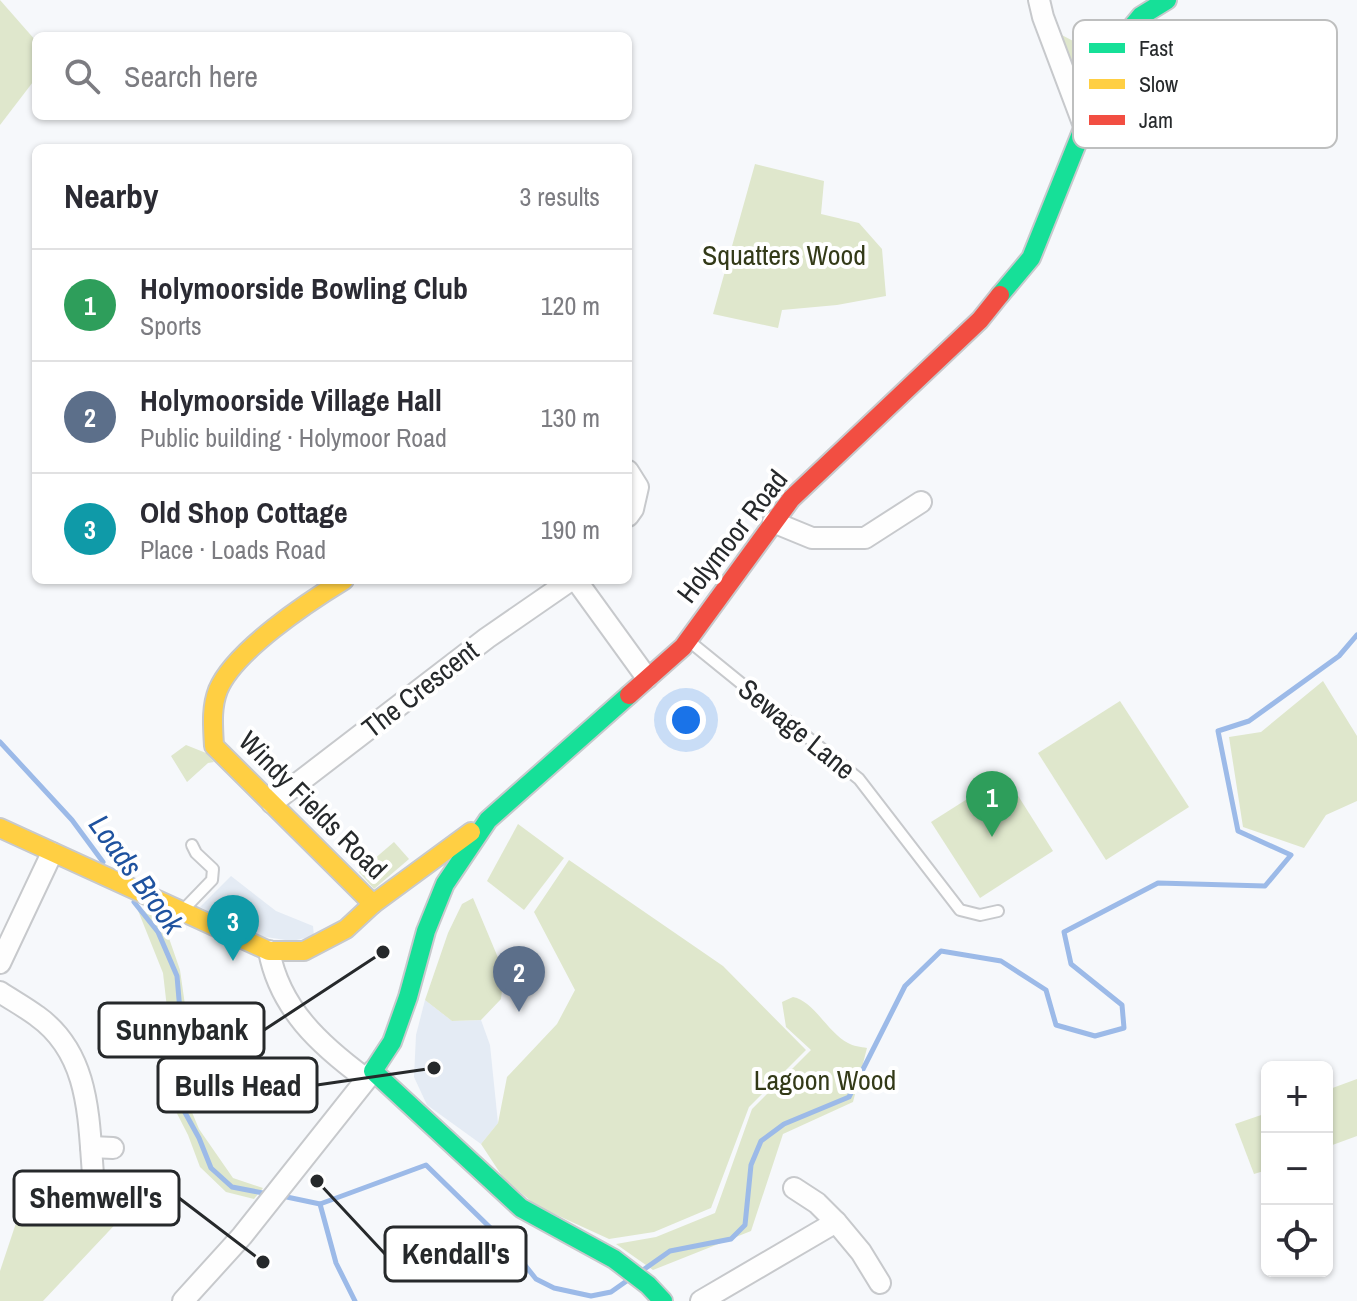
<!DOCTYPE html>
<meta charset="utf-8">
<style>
body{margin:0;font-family:"Archivo Narrow",sans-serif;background:#f7f7f7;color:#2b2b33}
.controls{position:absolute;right:24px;bottom:24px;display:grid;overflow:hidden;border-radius:12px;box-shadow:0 2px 6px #0004}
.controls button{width:72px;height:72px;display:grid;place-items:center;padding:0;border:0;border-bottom:2px solid #e1e1e2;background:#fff;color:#2b2b33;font:40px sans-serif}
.you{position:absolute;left:686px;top:720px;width:28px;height:28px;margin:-20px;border:6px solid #fff;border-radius:50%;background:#1a73e8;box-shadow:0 0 0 12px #1a73e833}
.badge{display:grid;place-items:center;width:52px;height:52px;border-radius:50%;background:#db2777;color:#fff;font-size:26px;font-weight:700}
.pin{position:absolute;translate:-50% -66px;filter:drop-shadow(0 2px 4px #0008)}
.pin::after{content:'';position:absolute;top:42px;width:28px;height:24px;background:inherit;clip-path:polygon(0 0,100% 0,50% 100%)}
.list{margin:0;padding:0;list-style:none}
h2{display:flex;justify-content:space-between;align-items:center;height:104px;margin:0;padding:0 32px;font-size:34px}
h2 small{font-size:26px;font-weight:400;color:#7c7c81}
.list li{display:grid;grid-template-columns:52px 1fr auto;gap:24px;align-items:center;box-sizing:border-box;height:112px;padding:0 32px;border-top:2px solid #e1e1e2}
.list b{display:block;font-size:30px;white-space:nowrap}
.list p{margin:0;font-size:26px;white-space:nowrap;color:#7c7c81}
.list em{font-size:26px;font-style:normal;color:#7c7c81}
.icon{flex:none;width:44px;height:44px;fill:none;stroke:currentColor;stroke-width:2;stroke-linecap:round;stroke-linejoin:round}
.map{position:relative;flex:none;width:1357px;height:1301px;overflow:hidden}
.search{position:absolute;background:#fff;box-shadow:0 2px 6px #0004;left:32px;top:32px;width:600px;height:88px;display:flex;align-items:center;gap:20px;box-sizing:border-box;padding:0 28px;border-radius:12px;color:#7c7c81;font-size:30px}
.panel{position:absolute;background:#fff;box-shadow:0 2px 6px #0004;left:32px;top:144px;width:600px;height:440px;border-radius:12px}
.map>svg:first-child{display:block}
.built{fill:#e4ebf4}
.green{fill:#dfe7cc}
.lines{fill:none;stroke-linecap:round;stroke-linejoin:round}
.stream{stroke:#9cbae8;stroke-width:5}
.lane-casing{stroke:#c7c9cc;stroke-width:14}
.street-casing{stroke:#c7c9cc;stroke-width:24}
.fast-casing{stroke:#c7c9cc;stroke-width:22}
.slow-casing{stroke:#c7c9cc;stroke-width:22}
.jam-casing{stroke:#c7c9cc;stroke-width:22}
.lane{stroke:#fefefe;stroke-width:10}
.street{stroke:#fefefe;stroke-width:20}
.fast{stroke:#16e098;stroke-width:18}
.slow{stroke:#ffcf43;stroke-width:18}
.jam{stroke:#f24e42;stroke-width:18}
.labels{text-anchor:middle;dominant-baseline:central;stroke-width:8;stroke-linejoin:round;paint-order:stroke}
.park-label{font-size:28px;fill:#333a18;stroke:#fff}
.street-label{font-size:28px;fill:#26292b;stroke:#fff}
.water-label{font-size:30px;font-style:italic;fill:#1e529f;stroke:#fff}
.key{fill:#fff;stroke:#bebfbf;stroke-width:2}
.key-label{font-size:22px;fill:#26292b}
.leader{fill:none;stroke:#26292b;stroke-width:3}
.callout-dot{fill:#26292b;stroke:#fff;stroke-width:3}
.callout{fill:#fff;stroke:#26292b;stroke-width:3}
.callout-label{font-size:30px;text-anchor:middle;font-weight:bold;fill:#26292b}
</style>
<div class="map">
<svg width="1357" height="1301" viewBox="0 0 1357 1301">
<rect width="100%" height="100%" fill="#f6f8fb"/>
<g class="built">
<path d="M231,876L276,911L313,926L314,936L292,941L253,935L200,907Z"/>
<path d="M425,1000L452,1021L481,1020L490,1045L498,1123L481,1144L427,1105L414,1077L416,1035Z"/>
</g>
<g class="green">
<path d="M0,0L36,41V78L0,125Z"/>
<path d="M1056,32L1077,43L1096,49L1080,90Z"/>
<path d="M755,164L824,181L821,214L859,223L882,249L886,296L837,305L782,310L778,328L713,314Z"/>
<path d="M1323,681L1357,736V801L1326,815L1304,848L1243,827L1229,737L1261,732Z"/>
<path d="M1120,701L1189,807L1106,860L1038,753Z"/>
<path d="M186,745L206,753L214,762L208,763L187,782L171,756Z"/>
<path d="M1005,775L1053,851L980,898L931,822Z"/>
<path d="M518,824L564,858L524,910L487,881Z"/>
<path d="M394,842L409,859L374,889L359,872Z"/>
<path d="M569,860L723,966L806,1050L749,1107L711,1208L654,1232L609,1239L537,1206L504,1179L481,1144L498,1123L507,1077L557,1024L575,990L534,912Z"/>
<path d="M473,898L509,984L502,990L501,999L481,1020L452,1021L425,1000L448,933L462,904Z"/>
<path d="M137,908L162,918L180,970L186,1012L181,1086L199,1129L233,1178L263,1188L254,1199L226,1192L200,1167L188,1135L166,1092L160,1063L167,1008L163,973Z"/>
<path d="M793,997C814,1001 828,1033 848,1043C853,1046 861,1047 867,1048L853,1102L783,1134L751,1231L653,1270L616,1244L656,1237L715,1213L752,1109L811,1050L786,1027L782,1002Z"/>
<path d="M1357,1079V1136L1327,1147V1090Z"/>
<path d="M1267,1113V1170L1254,1174L1235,1124Z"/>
<path d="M94,1186L124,1215L43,1301H0V1271L16,1223L75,1216L83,1198Z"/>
</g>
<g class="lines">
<g class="stream">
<path d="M0,742L72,820L103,862"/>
<path d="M134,902L158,932L177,976L180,1011L170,1063L172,1089L199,1138L211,1168L232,1187L268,1194"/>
<path d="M282,1196L320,1204"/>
<path d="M643,1270L670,1251L731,1239L745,1225L751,1165L761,1141L784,1124L849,1097L905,986L941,951L1001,961L1046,990L1056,1025L1095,1036L1124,1028L1122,1005L1071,964L1064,932L1158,883L1265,886L1291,855L1238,831L1218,731L1249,721L1339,656L1357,635"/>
<path d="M355,1301L336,1263L320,1204L426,1165L512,1249L536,1279L554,1288L591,1296L611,1292L628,1280"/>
</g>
<g class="lane-casing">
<g id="lane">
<path d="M689,641L859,779L960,910L980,915L998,911"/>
<path d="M185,908L212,880L213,869L196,853L192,845"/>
</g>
</g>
<g class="street-casing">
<g id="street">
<path d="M1039,0L1043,17L1084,126"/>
<path d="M628,471L638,487L633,509L628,516"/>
<path d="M773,522L812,538H865L921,502"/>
<path d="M576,580L647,678"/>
<path d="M272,803L487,638L571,580"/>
<path d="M269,951C280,1009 320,1045 366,1079"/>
<path d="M0,963L52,853"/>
<path d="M0,992C12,1000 25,1007 37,1016C93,1056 88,1125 94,1186"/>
<path d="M91,1147L113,1148"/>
<path d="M836,1222L861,1252L880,1283"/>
<path d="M183,1301L242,1236L373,1071"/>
<path d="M701,1301L836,1222L817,1203L794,1188"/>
</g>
</g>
<g class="fast-casing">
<g id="fast">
<path d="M1000,295L1031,258L1084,126L1101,73L1117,45L1141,16L1167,0"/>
<path d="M629,695L488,820L445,884L426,931L408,997L392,1042L373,1071L521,1208L614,1259L648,1285L663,1301"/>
</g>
</g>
<g class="slow-casing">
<g id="slow">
<path d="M344,580C308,602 234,651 218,690C211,708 213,727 214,746L373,904"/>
<path d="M0,828L269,951H304L346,929L373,904L471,832"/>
</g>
</g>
<g class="jam-casing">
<path id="jam" d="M629,695L683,647L791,499L980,320L1000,295"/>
</g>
<use href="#lane" class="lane"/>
<use href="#street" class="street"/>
<use href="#fast" class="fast"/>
<use href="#slow" class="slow"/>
<use href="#jam" class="jam"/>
</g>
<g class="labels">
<g class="park-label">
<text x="784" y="255">Squatters Wood</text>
<text x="825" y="1080">Lagoon Wood</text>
</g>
<g class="street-label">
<text transform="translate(732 536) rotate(-52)">Holymoor Road</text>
<text transform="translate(420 689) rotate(-38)">The Crescent</text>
<text transform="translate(797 729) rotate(39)">Sewage Lane</text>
<text transform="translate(313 805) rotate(45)">Windy Fields Road</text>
</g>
<g class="water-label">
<text transform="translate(137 874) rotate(54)">Loads Brook</text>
</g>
</g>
<rect x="1073" y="20" width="264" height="128" rx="12" class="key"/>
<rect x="1089" y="43" width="36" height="10" fill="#16e098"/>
<rect x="1089" y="79" width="36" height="10" fill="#ffcf43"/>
<rect x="1089" y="115" width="36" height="10" fill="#f24e42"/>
<g class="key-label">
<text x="1139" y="56">Fast</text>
<text x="1139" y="92">Slow</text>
<text x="1139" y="128">Jam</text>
</g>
<path class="leader" d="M383 952L264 1030M434 1068L317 1085M263 1262L179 1198M317 1181L385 1254"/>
<g class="callout-dot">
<circle cx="383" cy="952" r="8"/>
<circle cx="434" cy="1068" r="8"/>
<circle cx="263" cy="1262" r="8"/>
<circle cx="317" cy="1181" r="8"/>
</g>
<g class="callout">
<rect x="99" y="1003" width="165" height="54" rx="8"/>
<rect x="158" y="1058" width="159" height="54" rx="8"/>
<rect x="14" y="1171" width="165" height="54" rx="8"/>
<rect x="385" y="1227" width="141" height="54" rx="8"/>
</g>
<g class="callout-label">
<text x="182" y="1040">Sunnybank</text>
<text x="238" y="1096">Bulls Head</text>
<text x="96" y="1208">Shemwell's</text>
<text x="456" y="1264">Kendall's</text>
</g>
</svg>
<div class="controls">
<button>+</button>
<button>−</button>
<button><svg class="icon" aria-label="locate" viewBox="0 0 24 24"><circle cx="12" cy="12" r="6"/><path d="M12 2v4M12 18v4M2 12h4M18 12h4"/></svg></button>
</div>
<div class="you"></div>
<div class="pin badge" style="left:992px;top:837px;background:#2e9e5b">1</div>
<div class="pin badge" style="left:519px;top:1012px;background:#5c6f8a">2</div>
<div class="pin badge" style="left:233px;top:961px;background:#0f9aa8">3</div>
<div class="search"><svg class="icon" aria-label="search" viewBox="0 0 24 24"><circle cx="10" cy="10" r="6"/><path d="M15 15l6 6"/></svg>Search here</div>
<section class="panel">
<h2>Nearby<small>3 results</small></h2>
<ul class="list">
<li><span class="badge" style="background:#2e9e5b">1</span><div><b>Holymoorside Bowling Club</b><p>Sports</p></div><em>120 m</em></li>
<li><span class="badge" style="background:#5c6f8a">2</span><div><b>Holymoorside Village Hall</b><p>Public building · Holymoor Road</p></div><em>130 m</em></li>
<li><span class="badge" style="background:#0f9aa8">3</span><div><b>Old Shop Cottage</b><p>Place · Loads Road</p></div><em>190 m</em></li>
</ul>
</section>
</div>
